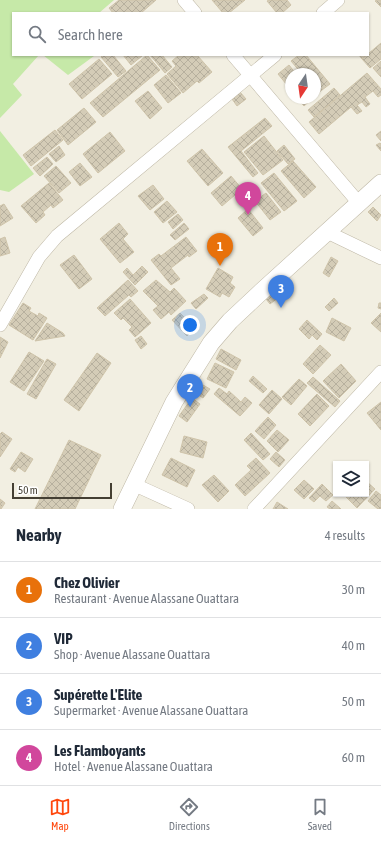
<!DOCTYPE html>
<meta charset="utf-8">
<style>
body{margin:0;font-family:"Asap Condensed",sans-serif;background:#f2f2f3;color:#1f2937}
.controls{position:absolute;right:12px;bottom:12px;display:grid;overflow:hidden;border-radius:0px;box-shadow:0 1px 3px #0004}
.controls button{width:36px;height:36px;display:grid;place-items:center;padding:0;border:0;border-bottom:1px solid #e0e1e3;background:#fff;color:#1f2937;font:20px sans-serif}
.compass{position:absolute;left:285px;top:68px;width:36px;height:36px;border-radius:50%;background:#fff;box-shadow:0 1px 3px #0004;rotate:193deg}
.scale{position:absolute;left:12px;bottom:10px;width:100px;box-sizing:border-box;padding-left:4px;border:2px solid #443f33;border-top:0;font-size:11px;line-height:14px;white-space:nowrap;color:#443f33;-webkit-text-stroke:3px #fff;paint-order:stroke}
.you{position:absolute;left:190px;top:325px;width:14px;height:14px;margin:-10px;border:3px solid #fff;border-radius:50%;background:#1a73e8;box-shadow:0 0 0 6px #1a73e833}
.badge{display:grid;place-items:center;width:26px;height:26px;border-radius:50%;background:#ff470d;color:#fff;font-size:13px;font-weight:700}
.pin{position:absolute;translate:-50% -33px;filter:drop-shadow(0 1px 2px #0008)}
.pin::after{content:'';position:absolute;top:21px;width:14px;height:12px;background:inherit;clip-path:polygon(0 0,100% 0,50% 100%)}
.list{margin:0;padding:0;list-style:none}
h2{display:flex;justify-content:space-between;align-items:center;height:52px;margin:0;padding:0 16px;font-size:17px}
h2 small{font-size:13px;font-weight:400;color:#747a83}
.list li{display:grid;grid-template-columns:26px 1fr auto;gap:12px;align-items:center;box-sizing:border-box;height:56px;padding:0 16px;border-top:1px solid #e0e1e3}
.list b{display:block;font-size:15px;white-space:nowrap}
.list p{margin:0;font-size:13px;white-space:nowrap;color:#747a83}
.list em{font-size:13px;font-style:normal;color:#747a83}
.icon{flex:none;width:22px;height:22px;fill:none;stroke:currentColor;stroke-width:2;stroke-linecap:round;stroke-linejoin:round}
.map{position:relative;flex:none;width:381px;height:509px;overflow:hidden}
.search{position:absolute;background:#fff;box-shadow:0 1px 3px #0004;left:12px;right:12px;top:12px;height:44px;display:flex;align-items:center;gap:10px;box-sizing:border-box;padding:0 14px;border-radius:0px;color:#747a83;font-size:15px}
.sheet{height:276px;background:#fff}
nav{display:flex;justify-content:space-around;align-items:center;box-sizing:border-box;height:56px;border-top:1px solid #e0e1e3;background:#fff;font-size:11px;color:#747a83}
nav a{display:grid;justify-items:center;gap:2px}
nav .on{color:#ff470d}
.map>svg:first-child{display:block}
.green{fill:#c6e9a8}
.building{fill:url(#building-cross-hatch);stroke:#cfc4aa}
.lines{fill:none;stroke-linecap:round;stroke-linejoin:round}
.minor-casing{stroke:#beb7a5;stroke-width:14}
.tertiary-casing{stroke:#beb7a5;stroke-width:18}
.minor{stroke:#fff;stroke-width:13}
.tertiary{stroke:#fff;stroke-width:17}
</style>
<div class="map">
<svg width="381" height="509" viewBox="0 0 381 509">
<defs>
<pattern id="building-cross-hatch" width="8" height="8" patternUnits="userSpaceOnUse"><rect width="8" height="8" fill="#d4ccb7"/><path d="M0 0l8 8M0 8l8-8" fill="none" stroke="#b7b09e"/></pattern>
</defs>
<rect width="100%" height="100%" fill="#f2efe2"/>
<g class="green">
<path d="M0,0H114L99,13H13V55H39L13,84L22,95L0,118Z"/>
<path d="M43,55H93L94,56L68,75Z"/>
<path d="M0,131L34,174L9,192L0,190Z"/>
</g>
<g class="building">
<path d="M119,0H156L141,13H113L109,8Z"/>
<path d="M212,0H245L229,13H223Z"/>
<path d="M269,0H287L291,5L282,13H277L267,1Z"/>
<path d="M377,0H381V7L375,1Z"/>
<path d="M381,43V59L370,68L362,59Z"/>
<path d="M103,55H113L126,71L118,77L101,57Z"/>
<path d="M123,55H142V56L131,65Z"/>
<path d="M147,55L160,70L103,117L90,103Z"/>
<path d="M150,55H162L172,67L165,73Z"/>
<path d="M179,55H197L212,72L199,83L197,81L183,93L167,74L176,66L172,61Z"/>
<path d="M299,55H306L330,84L318,93L315,89V74H302L291,61Z"/>
<path d="M359,55H366L362,59Z"/>
<path d="M99,59L112,74L82,99L69,84Z"/>
<path d="M381,61V77L373,68Z"/>
<path d="M289,65L296,74H291V90L278,74Z"/>
<path d="M367,73L381,89V95L378,97L373,91L365,97L370,104L366,107L362,102L357,105L362,111L357,114L351,107L319,134L309,122Z"/>
<path d="M166,75L181,93L168,103L154,85Z"/>
<path d="M334,88L340,95L314,117L308,110Z"/>
<path d="M148,91L162,108L150,119L135,101Z"/>
<path d="M240,92L246,99L237,106L232,99Z"/>
<path d="M297,98H313L304,106Z"/>
<path d="M84,108L96,122L68,145L57,130Z"/>
<path d="M265,118L272,126L241,151L258,173L253,177L228,147Z"/>
<path d="M55,130L63,140L31,166L23,155Z"/>
<path d="M381,131V141L376,135Z"/>
<path d="M110,132L125,151L98,173L83,154Z"/>
<path d="M264,136L283,160L263,175L244,152Z"/>
<path d="M380,143L381,144V151L376,145Z"/>
<path d="M284,145L295,159L288,164L277,151Z"/>
<path d="M59,146L65,155L56,162L49,154Z"/>
<path d="M202,149L223,173L208,186L187,161Z"/>
<path d="M47,157L53,164L40,176L33,168Z"/>
<path d="M293,161L316,187L304,198L281,171Z"/>
<path d="M80,163L92,177L80,186L69,172Z"/>
<path d="M56,166L71,183L59,193L44,176Z"/>
<path d="M274,173L297,201L284,211L261,183Z"/>
<path d="M231,176L242,189L222,206L211,193Z"/>
<path d="M49,183L63,200L53,208L51,205L43,212L45,215L36,223L21,206Z"/>
<path d="M153,185L164,199L150,210L138,196Z"/>
<path d="M266,193L281,212L270,220L255,201Z"/>
<path d="M167,201L177,212L163,223L154,212Z"/>
<path d="M4,204L13,218L0,226V206Z"/>
<path d="M373,207L381,215L377,221L368,212Z"/>
<path d="M248,209L263,228L253,236L238,218Z"/>
<path d="M178,214L183,220L173,229L168,222Z"/>
<path d="M119,223L128,234L123,239L134,252L120,263L100,239Z"/>
<path d="M184,223L189,229L175,240L170,235Z"/>
<path d="M5,237L10,253L0,256V239Z"/>
<path d="M186,237L197,251L189,257L188,255L171,268L180,279L171,285L151,260L159,254L161,256Z"/>
<path d="M74,255L92,279L79,289L60,265Z"/>
<path d="M331,257L338,261L329,277L323,273Z"/>
<path d="M142,266L148,272L135,285L123,272L127,268L133,275Z"/>
<path d="M218,268L233,277L230,283L235,287L229,297L222,293L220,297L206,289Z"/>
<path d="M128,280L138,291L131,297L129,295L105,316L97,308Z"/>
<path d="M156,280L170,292L174,288L186,301L171,315L169,312L161,319L153,310L158,306L143,291Z"/>
<path d="M276,283L284,293L270,304L262,294Z"/>
<path d="M204,294L208,298L196,309L191,303Z"/>
<path d="M334,298L338,303L329,311L325,307Z"/>
<path d="M130,299L151,323L135,337L129,330L132,327L123,318L121,320L114,313Z"/>
<path d="M23,303L31,308L29,311L38,316L39,313L47,318L33,340L9,325Z"/>
<path d="M379,303H381V309L378,308Z"/>
<path d="M180,313L195,328L187,336L172,320Z"/>
<path d="M381,313V332L371,323Z"/>
<path d="M332,318L351,328L344,341L326,332Z"/>
<path d="M307,320L322,334L317,340L312,335L309,339L299,329Z"/>
<path d="M47,323L63,333L65,336L35,341Z"/>
<path d="M141,336L147,344L141,349L135,340Z"/>
<path d="M0,337L8,342L0,358Z"/>
<path d="M320,345L331,355L313,374L303,364Z"/>
<path d="M221,349L241,360L236,370L216,359Z"/>
<path d="M29,352L44,361L24,391L10,382Z"/>
<path d="M97,353L111,363L79,411L64,400Z"/>
<path d="M47,359L56,364L36,399L27,394Z"/>
<path d="M215,363L234,372L226,388L207,379Z"/>
<path d="M341,364L356,381L339,398L323,381Z"/>
<path d="M253,376L267,389L263,393L249,381Z"/>
<path d="M313,377L340,401L335,407L307,383Z"/>
<path d="M299,379L307,386L291,405L282,397Z"/>
<path d="M203,385L210,389L203,398L197,394Z"/>
<path d="M219,388L227,394L229,391L241,402L245,397L252,403L240,416L214,394Z"/>
<path d="M272,390L282,399L269,414L259,405Z"/>
<path d="M317,394L329,406L310,426L298,414Z"/>
<path d="M192,398L200,404L187,422L179,416Z"/>
<path d="M381,402V430L367,413Z"/>
<path d="M268,417L276,425L264,439L255,431Z"/>
<path d="M277,430L289,440L278,452L267,441Z"/>
<path d="M2,432L12,439L0,457V434Z"/>
<path d="M251,433L270,454L263,460L244,440Z"/>
<path d="M184,436L207,442L203,458L180,452Z"/>
<path d="M69,440L101,455L75,509H35Z"/>
<path d="M21,452L33,459L25,472L18,467L15,472L10,469Z"/>
<path d="M276,452L285,460L279,467L270,459Z"/>
<path d="M171,458L195,470L187,487L162,475Z"/>
<path d="M256,458L270,473L245,496L235,485L251,470L247,466Z"/>
<path d="M214,475L229,491L218,502L202,485Z"/>
<path d="M304,480L314,489L304,499L294,490Z"/>
<path d="M366,481L375,489L357,508L343,494H366Z"/>
<path d="M322,484L333,495L326,501L320,496L314,502L309,498Z"/>
<path d="M376,491L381,495V509H378L368,501Z"/>
<path d="M0,499L5,503L1,509H0Z"/>
<path d="M332,501L341,509H330L327,507Z"/>
<path d="M277,502L288,509H273Z"/>
</g>
<g class="lines">
<g class="minor-casing">
<g id="minor">
<path d="M184,0L195,13"/>
<path d="M323,13L338,0"/>
<path d="M233,55L358,202"/>
<path d="M327,232L381,258"/>
<path d="M0,325L39,257L57,236L275,55"/>
<path d="M133,484L188,509"/>
<path d="M254,509L381,372"/>
</g>
</g>
<g class="tertiary-casing">
<path id="tertiary" d="M122,509L174,402L211,343L230,321L262,291L381,183"/>
</g>
<use href="#minor" class="minor"/>
<use href="#tertiary" class="tertiary"/>
</g>
</svg>
<div class="controls">
<button><svg class="icon" aria-label="layers" viewBox="0 0 24 24"><path d="M12 4l9 5-9 5-9-5zM3 14l9 5 9-5"/></svg></button>
</div>
<svg class="compass" viewBox="-18 -18 36 36"><path d="M0-13l5 13h-10z" fill="#e53935"/><path d="M0 13l5-13h-10z" fill="#747a83"/></svg>
<div class="scale">50 m</div>
<div class="you"></div>
<div class="pin badge" style="left:220px;top:266px;background:#e8710a">1</div>
<div class="pin badge" style="left:190px;top:407px;background:#3f7fe0">2</div>
<div class="pin badge" style="left:281px;top:308px;background:#3f7fe0">3</div>
<div class="pin badge" style="left:248px;top:215px;background:#d1479c">4</div>
<div class="search"><svg class="icon" aria-label="search" viewBox="0 0 24 24"><circle cx="10" cy="10" r="6"/><path d="M15 15l6 6"/></svg>Search here</div>
</div>
<section class="sheet">
<h2>Nearby<small>4 results</small></h2>
<ul class="list">
<li><span class="badge" style="background:#e8710a">1</span><div><b>Chez Olivier</b><p>Restaurant · Avenue Alassane Ouattara</p></div><em>30 m</em></li>
<li><span class="badge" style="background:#3f7fe0">2</span><div><b>VIP</b><p>Shop · Avenue Alassane Ouattara</p></div><em>40 m</em></li>
<li><span class="badge" style="background:#3f7fe0">3</span><div><b>Supérette L'Elite</b><p>Supermarket · Avenue Alassane Ouattara</p></div><em>50 m</em></li>
<li><span class="badge" style="background:#d1479c">4</span><div><b>Les Flamboyants</b><p>Hotel · Avenue Alassane Ouattara</p></div><em>60 m</em></li>
</ul>
</section>
<nav>
<a class="on"><svg class="icon" aria-label="map" viewBox="0 0 24 24"><path d="M3 6l6-2 6 2 6-2v14l-6 2-6-2-6 2zM9 4v14M15 6v14"/></svg>Map</a>
<a><svg class="icon" aria-label="directions" viewBox="0 0 24 24"><path d="M12 3l9 9-9 9-9-9zM9 14v-3h6M13 9l2 2-2 2"/></svg>Directions</a>
<a><svg class="icon" aria-label="saved" viewBox="0 0 24 24"><path d="M7 4h10v16l-5-4-5 4z"/></svg>Saved</a>
</nav>
